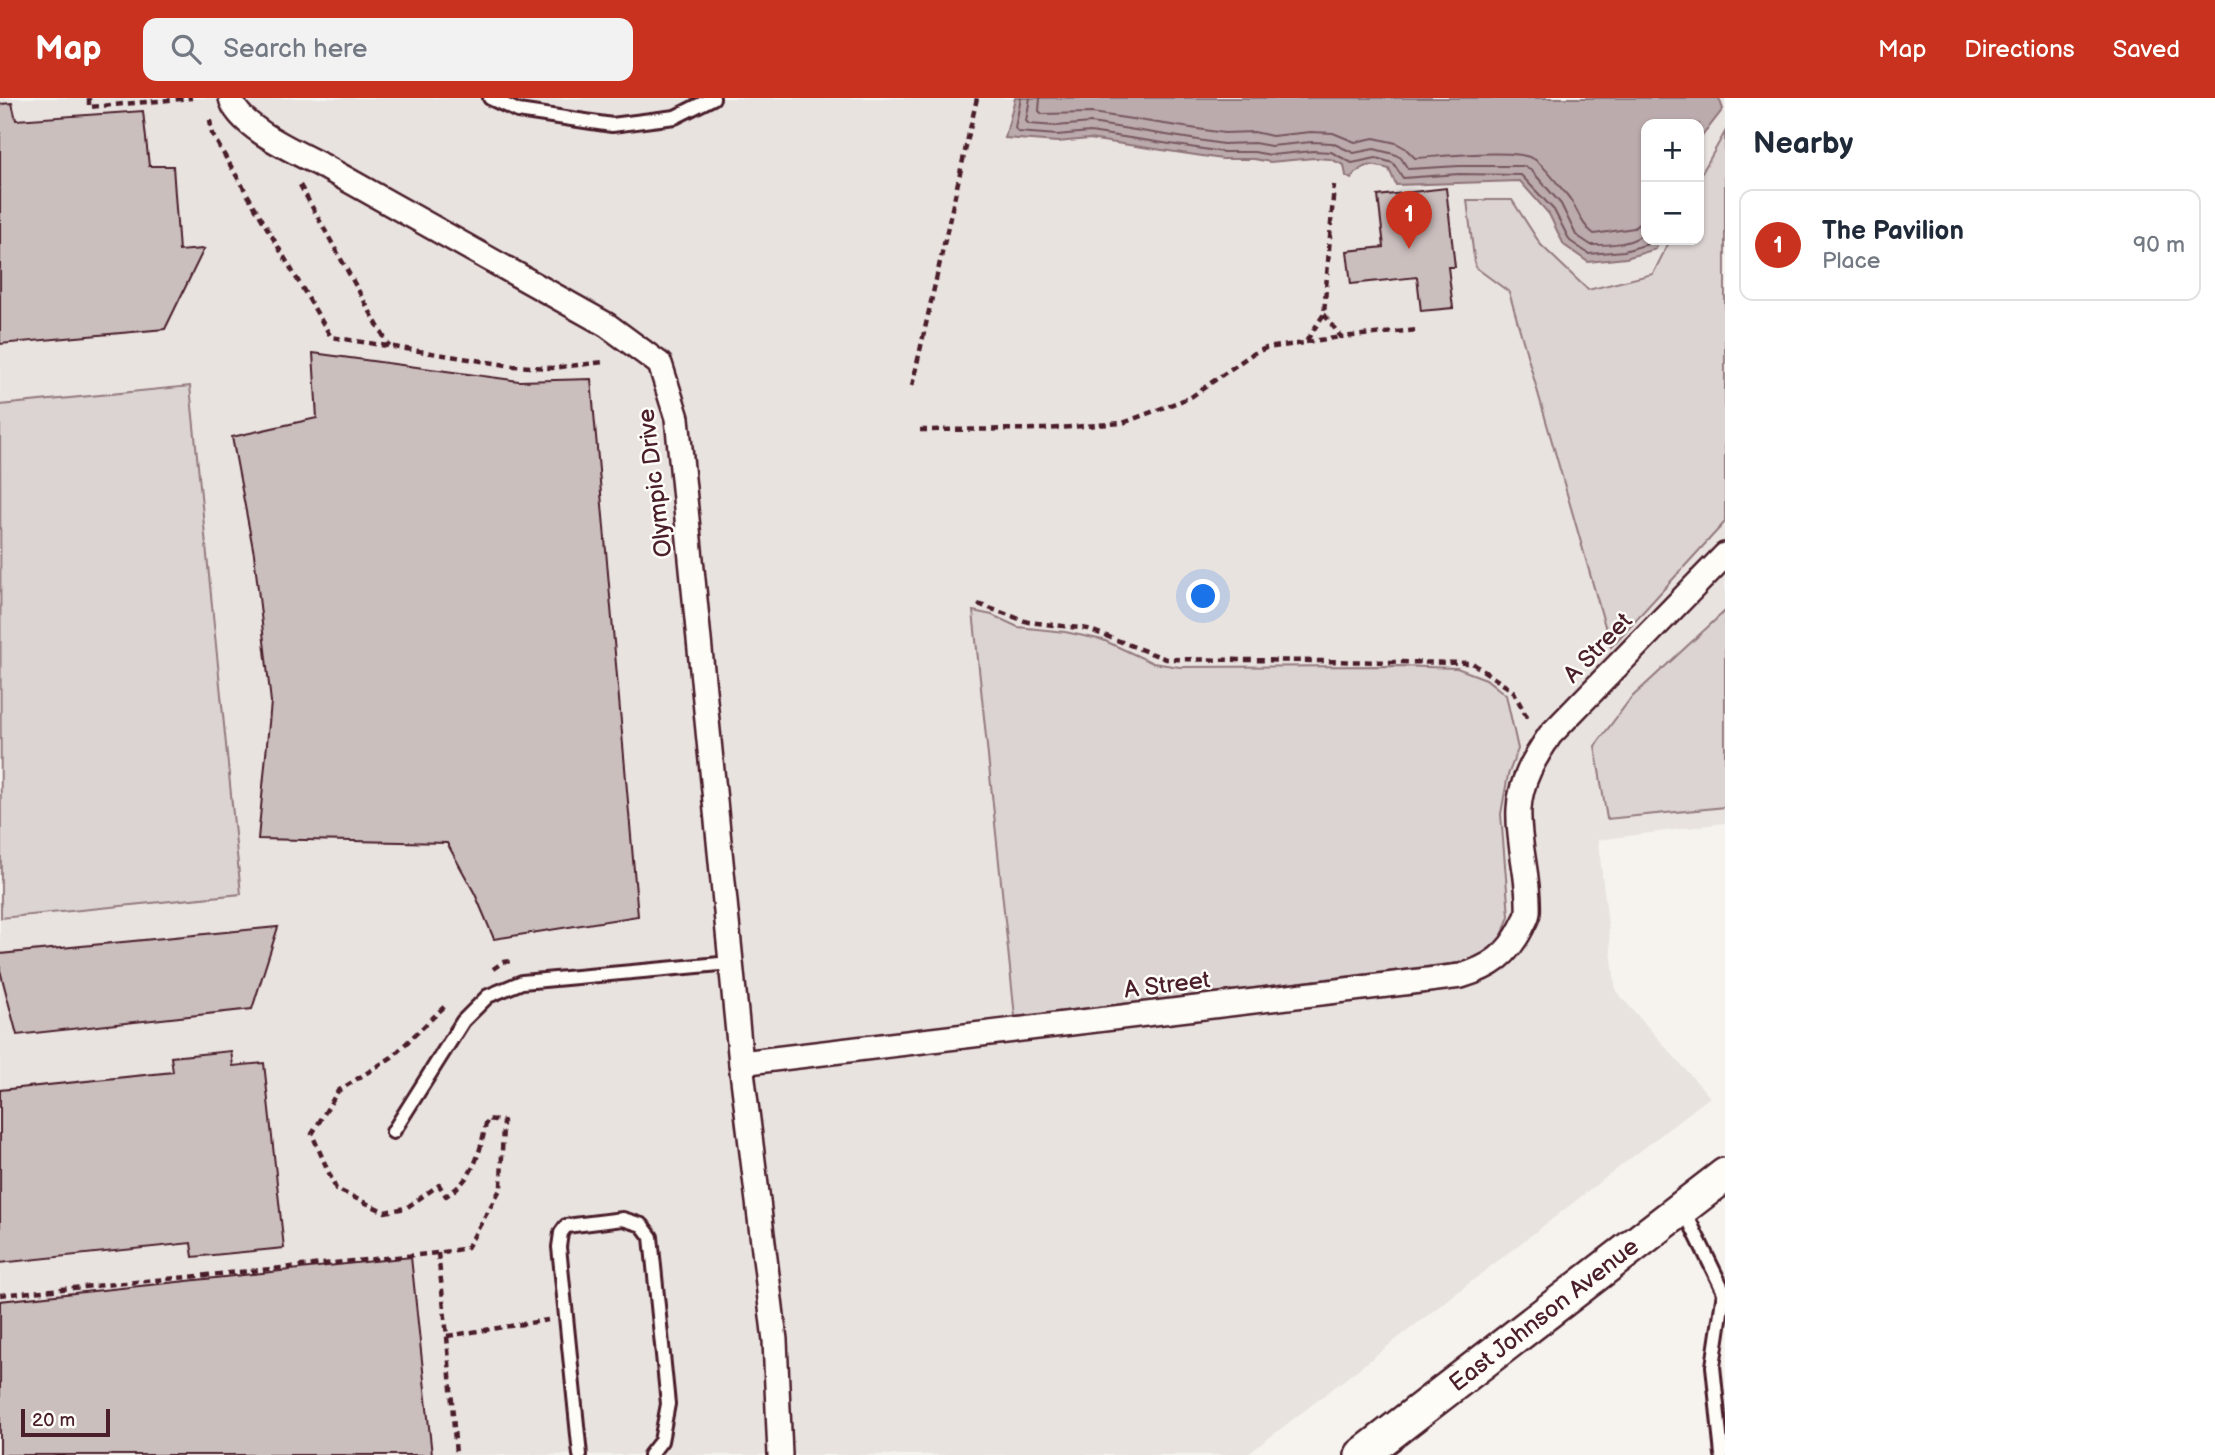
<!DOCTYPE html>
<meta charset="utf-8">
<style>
body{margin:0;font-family:"Balsamiq Sans",sans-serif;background:#f2f2f3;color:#1f2937}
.controls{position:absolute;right:21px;top:21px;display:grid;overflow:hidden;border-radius:14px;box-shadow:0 2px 5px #0004}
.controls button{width:63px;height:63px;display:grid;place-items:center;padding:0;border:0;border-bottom:2px solid #e0e1e3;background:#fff;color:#1f2937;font:35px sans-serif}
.scale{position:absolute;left:21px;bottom:18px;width:89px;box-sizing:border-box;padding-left:7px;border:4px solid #4a1f2b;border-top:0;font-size:19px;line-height:24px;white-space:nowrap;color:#4a1f2b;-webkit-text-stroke:5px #fdfcf7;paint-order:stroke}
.you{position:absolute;left:1204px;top:499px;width:24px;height:24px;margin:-18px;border:5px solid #fff;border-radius:50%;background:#1a73e8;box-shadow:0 0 0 10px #1a73e833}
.badge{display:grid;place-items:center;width:46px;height:46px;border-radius:50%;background:#c8321e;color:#fff;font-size:23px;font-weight:700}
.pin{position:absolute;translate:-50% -58px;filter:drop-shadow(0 2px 4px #0008)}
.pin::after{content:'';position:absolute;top:37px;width:24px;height:21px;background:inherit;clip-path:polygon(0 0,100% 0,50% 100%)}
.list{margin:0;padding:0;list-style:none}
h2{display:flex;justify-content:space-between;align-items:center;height:91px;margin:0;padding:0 28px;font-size:30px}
h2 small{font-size:23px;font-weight:400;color:#747a83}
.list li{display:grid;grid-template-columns:46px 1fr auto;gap:21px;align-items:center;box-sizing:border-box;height:112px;margin:0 14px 14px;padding:0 14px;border:2px solid #e0e1e3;border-radius:14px}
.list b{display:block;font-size:26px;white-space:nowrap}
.list p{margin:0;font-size:23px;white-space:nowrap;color:#747a83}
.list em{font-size:23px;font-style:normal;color:#747a83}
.icon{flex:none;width:38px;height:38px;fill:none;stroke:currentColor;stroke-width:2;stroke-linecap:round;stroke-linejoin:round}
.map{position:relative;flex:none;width:1725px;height:1357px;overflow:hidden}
header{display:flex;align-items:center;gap:42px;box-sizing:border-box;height:98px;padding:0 35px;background:#c8321e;color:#fff}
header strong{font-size:33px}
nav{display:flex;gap:38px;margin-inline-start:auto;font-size:24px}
.search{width:490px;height:63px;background:#f2f2f3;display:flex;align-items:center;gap:18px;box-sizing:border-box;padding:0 24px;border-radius:14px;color:#747a83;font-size:26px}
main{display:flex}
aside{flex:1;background:#fff}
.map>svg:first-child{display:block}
.built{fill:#e9e3e0;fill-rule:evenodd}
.green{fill:#dcd4d2;stroke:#937a7e;stroke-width:2}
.water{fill:#bbabac;stroke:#8e7378;stroke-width:2}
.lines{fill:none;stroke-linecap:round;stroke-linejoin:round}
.shore{stroke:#77575f;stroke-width:2}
.building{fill:#cbbfbe;stroke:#4a1f2b;stroke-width:2}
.lane-casing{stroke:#4a1f2b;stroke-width:18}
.street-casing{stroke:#4a1f2b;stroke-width:28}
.secondary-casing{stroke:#4a1f2b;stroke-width:38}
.path{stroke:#4a1f2b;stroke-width:4.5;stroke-dasharray:7 5;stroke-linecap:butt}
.lane{stroke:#fdfcf7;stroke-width:12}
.street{stroke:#fdfcf7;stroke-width:23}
.secondary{stroke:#fdfcf7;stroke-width:33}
.labels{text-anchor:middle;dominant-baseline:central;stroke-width:5;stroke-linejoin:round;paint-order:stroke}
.street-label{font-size:24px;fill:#4a1f2b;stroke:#fdfcf7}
</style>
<header>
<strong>Map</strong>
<div class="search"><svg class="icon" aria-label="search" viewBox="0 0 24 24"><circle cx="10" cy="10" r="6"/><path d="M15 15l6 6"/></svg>Search here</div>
<nav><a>Map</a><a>Directions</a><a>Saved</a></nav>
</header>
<main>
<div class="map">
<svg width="1725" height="1357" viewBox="0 0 1725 1357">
<rect width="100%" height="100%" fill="#f6f3ef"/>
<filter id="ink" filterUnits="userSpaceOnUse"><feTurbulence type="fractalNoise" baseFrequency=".0143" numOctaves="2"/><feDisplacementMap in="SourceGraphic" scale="14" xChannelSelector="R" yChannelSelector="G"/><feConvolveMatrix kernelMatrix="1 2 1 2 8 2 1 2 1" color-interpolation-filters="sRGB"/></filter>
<g filter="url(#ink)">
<path class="built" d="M0,0H1725V725L1598,742L1616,893L1710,999L1247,1357H0ZM1646,26H1699V142H1646Z"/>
<g class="green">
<path d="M1725,34V424L1611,549L1509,194L1475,169L1467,102H1512L1541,147L1588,192L1653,176L1670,142H1699V80Z"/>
<path d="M190,288L241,796L1,820L0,307Z"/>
<path d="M973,513L992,517L1018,529L1065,534L1103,542L1153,565L1180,569L1397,568L1457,570L1486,581L1506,597L1518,651L1508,677L1501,716L1509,818L1501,841L1485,857L1466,864L1015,919Z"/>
<path d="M1725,513V709L1607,721L1595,648L1631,600Z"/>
</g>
<path class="water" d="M1015,0H1719L1723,11L1699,42V26H1646V142H1658L1656,151L1626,160L1588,164L1564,147L1549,116L1520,83L1396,87L1389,71C1370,65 1363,65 1351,81L1346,78L1344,67L1330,61L1314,60L1270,64L1254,61H1222L1089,41L1057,44L1005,40Z"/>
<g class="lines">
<g class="shore">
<path d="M1021,0L1015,30L1018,34L1057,37L1090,34L1223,54H1254L1271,57L1313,53L1331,54L1352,65L1376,60L1393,65L1403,80L1459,76L1521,77L1554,112L1570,143L1589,156L1624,153L1648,146L1651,142"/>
<path d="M1030,0L1026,23L1029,26L1056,28L1091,25L1223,46L1254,45L1271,48L1312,44L1332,45L1354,55L1374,51L1394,56L1401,60L1408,71L1459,68H1523L1532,73L1561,106L1576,137L1591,147C1608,147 1637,147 1646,132"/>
<path d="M1040,0L1039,13L1042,16L1092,15L1224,35L1254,34L1272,38L1311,34L1333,35L1355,44L1374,40L1396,45L1405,50L1415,60C1439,59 1516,50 1534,61C1546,69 1557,86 1567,97C1578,110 1580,126 1594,136L1634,130L1646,119"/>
</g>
</g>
<g class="building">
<path d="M12,5L16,22L143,13L149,68H173L179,153L204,151L165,231L0,246V6Z"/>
<path d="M1446,90L1455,169H1448L1453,210L1421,213L1417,179L1351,186L1347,153L1384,149L1378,98Z"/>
<path d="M313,255L519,283L591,281L638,818L494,841L475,796L447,745L258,741L271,604L254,456L232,339L317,320Z"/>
<path d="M278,829L252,911L17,937L0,872V856Z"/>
<path d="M231,953L233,968L264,965L284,1150L193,1159L191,1145L0,1165V992L173,974L171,959Z"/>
<path d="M411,1159L432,1357H0V1203Z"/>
</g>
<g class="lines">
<g class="lane-casing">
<g id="lane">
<path d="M490,0L518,13L612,27L675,19L713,0"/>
<path d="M393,1034L463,923L488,898L522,884L731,865"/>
<path d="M1683,1110L1724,1194L1713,1268L1722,1357"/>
<path d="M580,1357L559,1149L561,1135L566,1128L623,1121L642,1127L651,1139L668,1306L661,1343L650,1357"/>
</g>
</g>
<g class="street-casing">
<g id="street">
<path d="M231,0C237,29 298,55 323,68L607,227L660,266L677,320L741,965L775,1242L780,1357"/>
<path d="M741,965L1461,878C1491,869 1508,857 1522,829C1524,824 1528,819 1528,814C1530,780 1517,745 1519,711C1520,684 1535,659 1550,637L1725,457"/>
</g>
</g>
<g class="secondary-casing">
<path id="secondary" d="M1362,1357L1725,1077"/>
</g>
<g class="path">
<path d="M89,0V9L192,0"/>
<path d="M210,22L212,36L331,239L513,268L552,270L604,264"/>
<path d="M300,87L389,248"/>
<path d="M1324,216L1341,239L1418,232"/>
<path d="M1306,244L1341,239"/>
<path d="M912,288L977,0"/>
<path d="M920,332L1045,331L1123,325L1191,299L1252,256L1266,250L1305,245L1324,216L1334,87"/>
<path d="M978,506L1028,524L1088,531L1166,561L1472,565L1513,593L1529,623"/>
<path d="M493,871L503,864L513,863"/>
<path d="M438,1155L447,1238L456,1357"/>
<path d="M0,1197L438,1155L467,1150L501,1090L503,1023L487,1021C480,1053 476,1079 446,1098L439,1087L406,1110L385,1114L336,1091L312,1036L338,993L392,959L447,906"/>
<path d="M447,1238L548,1222"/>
</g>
<use href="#lane" class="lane"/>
<use href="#street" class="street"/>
<use href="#secondary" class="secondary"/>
</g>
</g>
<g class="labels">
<g class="street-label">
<text transform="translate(655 385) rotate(-97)">Olympic Drive</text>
<text transform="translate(1598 550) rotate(-46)">A Street</text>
<text transform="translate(1167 887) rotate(-7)">A Street</text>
<text transform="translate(1544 1217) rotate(-38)">East Johnson Avenue</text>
</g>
</g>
</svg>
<div class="controls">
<button>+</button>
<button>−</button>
</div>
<div class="scale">20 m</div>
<div class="you"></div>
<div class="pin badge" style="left:1409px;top:151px">1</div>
</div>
<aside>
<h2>Nearby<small></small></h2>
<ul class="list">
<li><span class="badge">1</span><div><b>The Pavilion</b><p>Place</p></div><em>90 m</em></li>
</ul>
</aside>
</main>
